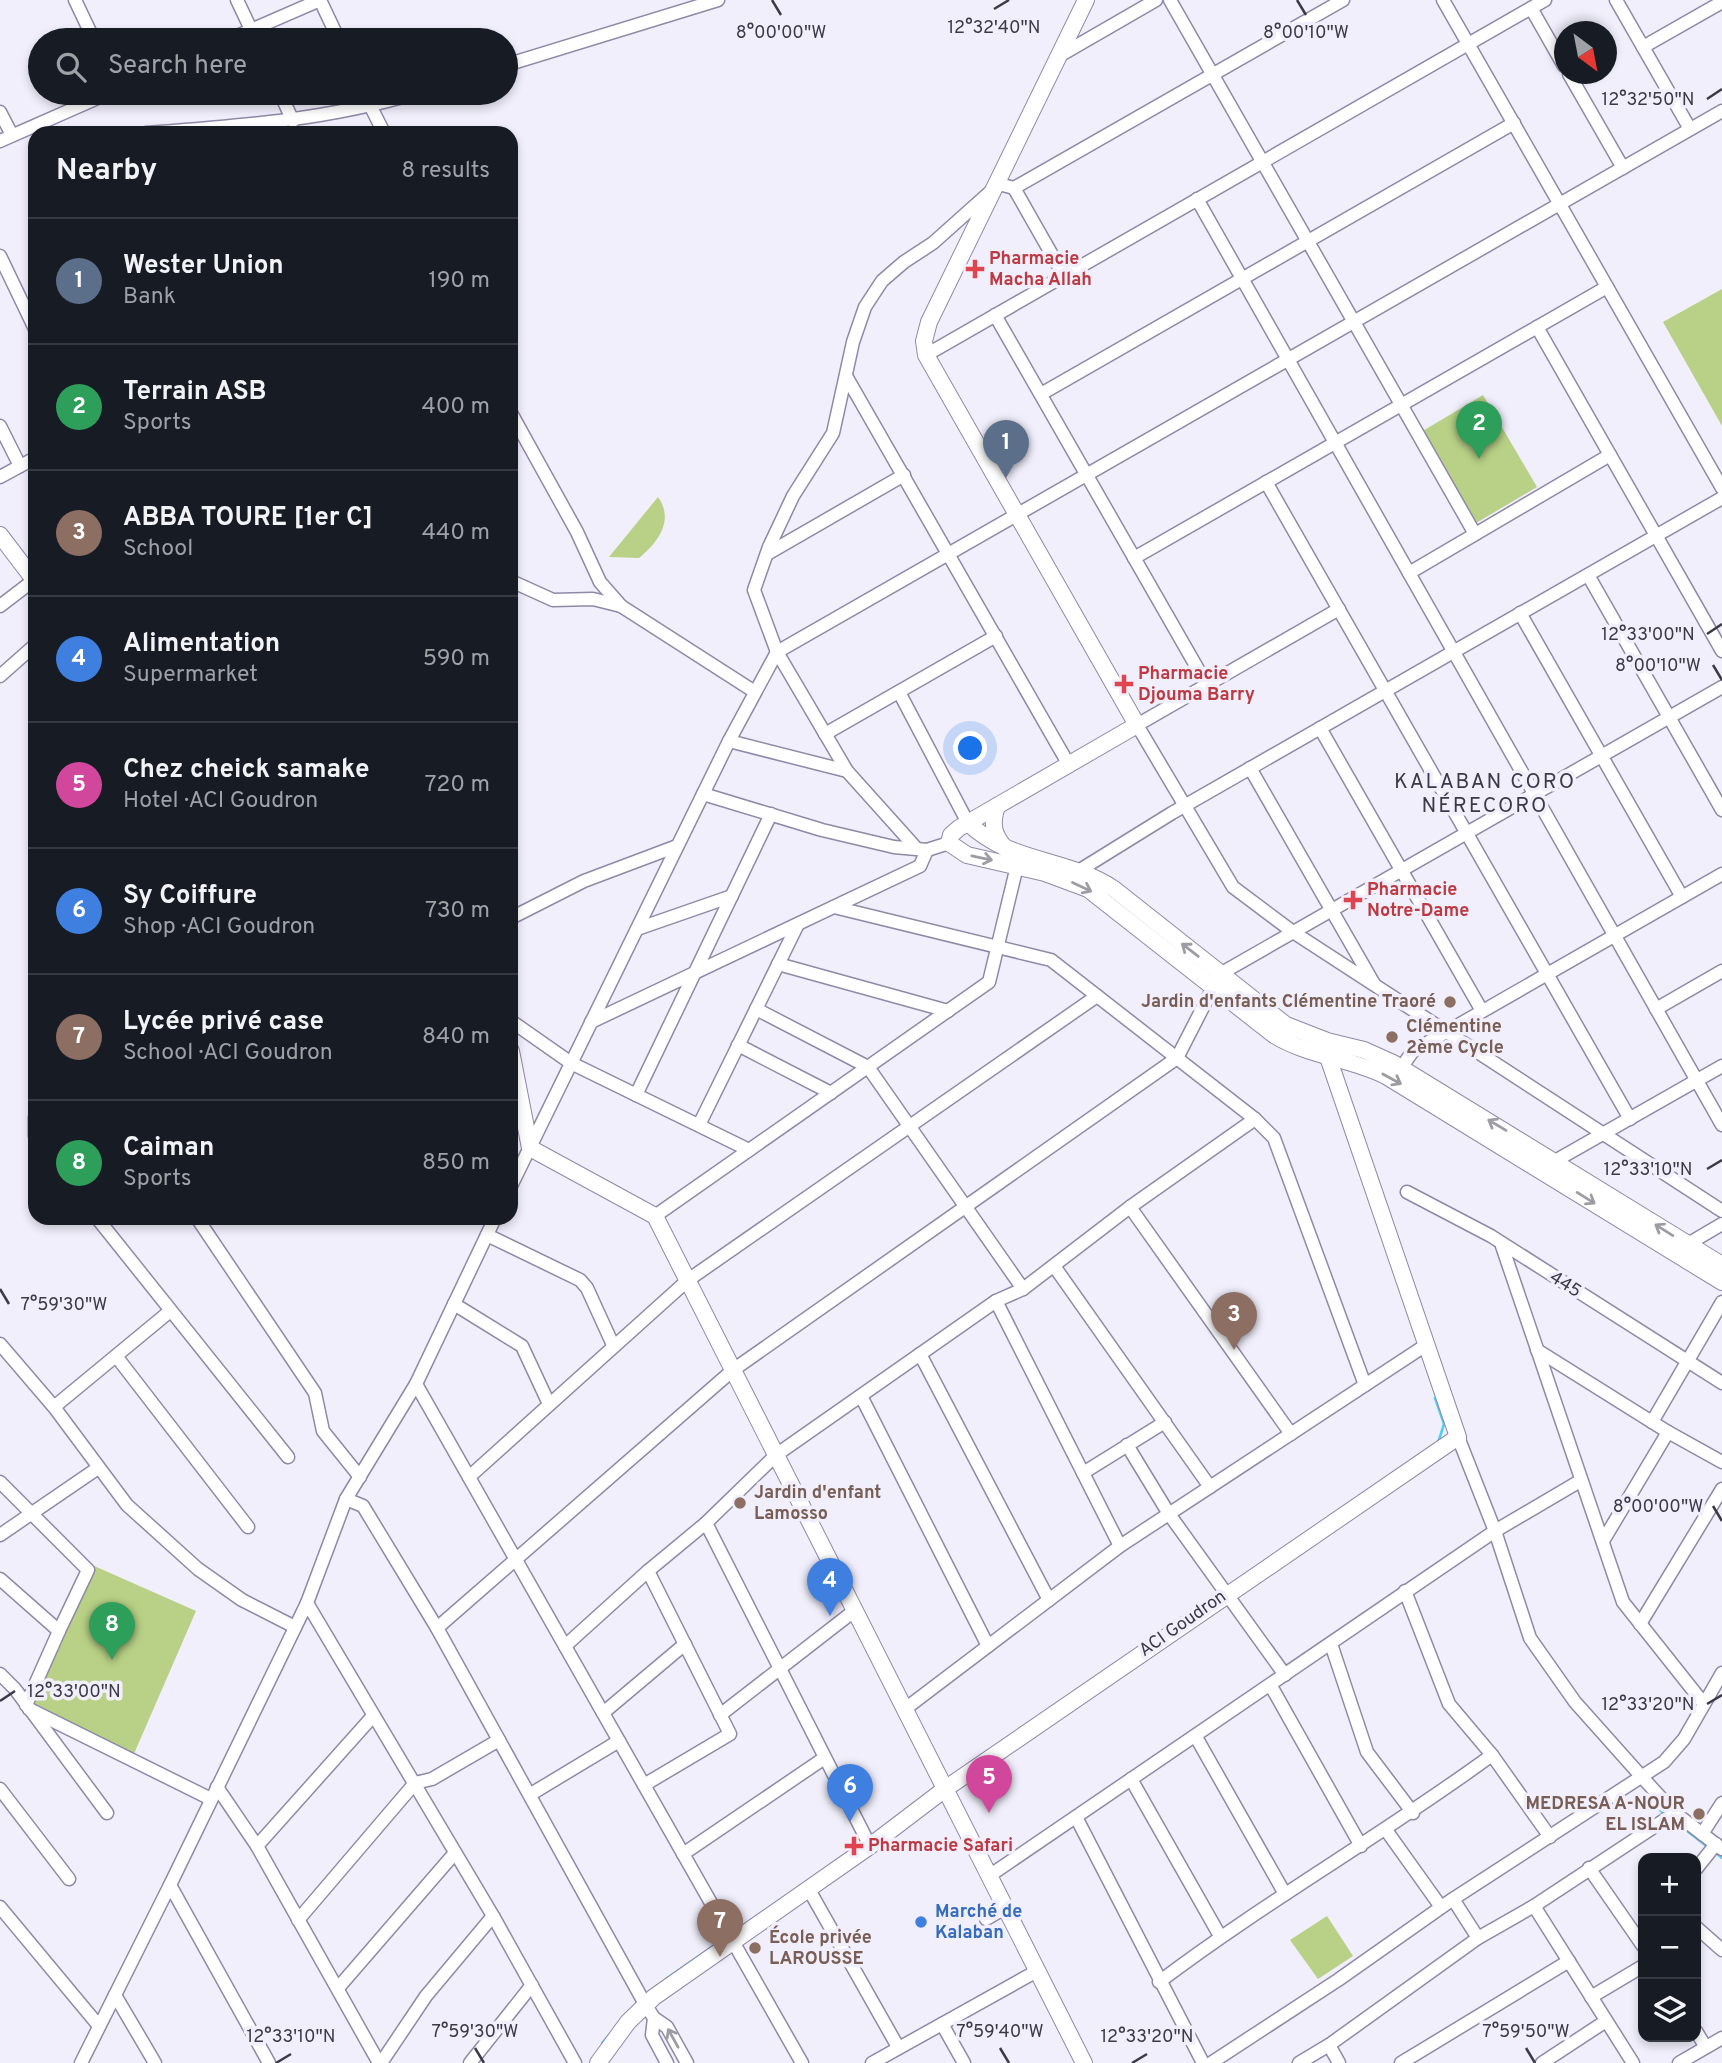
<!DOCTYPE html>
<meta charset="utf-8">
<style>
body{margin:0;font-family:Overpass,sans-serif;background:#20242c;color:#f1f3f6}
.controls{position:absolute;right:21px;bottom:21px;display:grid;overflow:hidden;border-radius:14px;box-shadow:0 4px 10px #0003}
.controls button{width:63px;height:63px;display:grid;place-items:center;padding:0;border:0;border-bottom:2px solid #363941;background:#171b24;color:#f1f3f6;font:35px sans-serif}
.compass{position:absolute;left:1554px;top:21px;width:63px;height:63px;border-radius:50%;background:#171b24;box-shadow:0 4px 10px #0003;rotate:148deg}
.you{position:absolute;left:971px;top:749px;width:24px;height:24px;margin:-18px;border:5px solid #fff;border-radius:50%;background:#1a73e8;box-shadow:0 0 0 10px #1a73e833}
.badge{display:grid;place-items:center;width:46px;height:46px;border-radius:50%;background:#b3a9e1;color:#fff;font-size:23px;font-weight:700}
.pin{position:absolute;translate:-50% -58px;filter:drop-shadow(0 2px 4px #0008)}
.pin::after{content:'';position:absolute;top:37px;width:24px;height:21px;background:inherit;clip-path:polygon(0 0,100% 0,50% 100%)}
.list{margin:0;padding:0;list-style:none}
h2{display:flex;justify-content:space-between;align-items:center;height:91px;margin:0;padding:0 28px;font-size:30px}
h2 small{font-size:23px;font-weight:400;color:#9ea1a6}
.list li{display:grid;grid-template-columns:46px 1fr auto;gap:21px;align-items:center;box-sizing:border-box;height:126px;padding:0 28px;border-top:2px solid #363941}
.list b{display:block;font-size:26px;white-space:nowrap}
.list p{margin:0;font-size:23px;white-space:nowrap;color:#9ea1a6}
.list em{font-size:23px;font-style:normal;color:#9ea1a6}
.icon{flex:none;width:38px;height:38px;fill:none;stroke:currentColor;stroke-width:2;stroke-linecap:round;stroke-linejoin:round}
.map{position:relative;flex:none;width:1722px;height:2063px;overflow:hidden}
.search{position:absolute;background:#171b24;box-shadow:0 4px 10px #0003;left:28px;top:28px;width:490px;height:77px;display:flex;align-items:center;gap:18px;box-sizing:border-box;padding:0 24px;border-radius:38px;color:#9ea1a6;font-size:26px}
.panel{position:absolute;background:#171b24;box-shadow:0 4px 10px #0003;left:28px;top:126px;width:490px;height:1099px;border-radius:21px}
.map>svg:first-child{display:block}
.green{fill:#b8d186}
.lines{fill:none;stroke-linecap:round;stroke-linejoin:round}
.stream{stroke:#4cd1f6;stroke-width:2.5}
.street-casing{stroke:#8f89a7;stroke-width:15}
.secondary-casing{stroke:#8f89a7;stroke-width:18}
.street{stroke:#fff;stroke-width:12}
.secondary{stroke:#fff;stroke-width:16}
.oneway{stroke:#9e9ca3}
.ticks{fill:none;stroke:#3d3a47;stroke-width:2.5}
.health-dot{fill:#e0444e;stroke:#f1effc;stroke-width:2.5}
.education-dot{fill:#8d6e63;stroke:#f1effc;stroke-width:2.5}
.shop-dot{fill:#3f7fe0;stroke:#f1effc;stroke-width:2.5}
.labels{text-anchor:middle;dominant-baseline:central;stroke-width:7;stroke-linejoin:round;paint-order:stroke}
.health-label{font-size:18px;font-weight:bold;fill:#be3a42;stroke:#f1effc;text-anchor:start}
.education-label{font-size:18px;font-weight:bold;fill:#785e54;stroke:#f1effc;text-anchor:start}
.street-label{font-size:18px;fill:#3d3a47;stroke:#f1effc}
.shop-label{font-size:18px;font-weight:bold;fill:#366cbe;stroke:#f1effc;text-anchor:start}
.quarter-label{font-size:21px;letter-spacing:2px;fill:#3d3a47;stroke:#f1effc}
.ticks-label{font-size:18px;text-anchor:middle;fill:#3d3a47;stroke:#f1effc;stroke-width:7;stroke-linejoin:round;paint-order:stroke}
</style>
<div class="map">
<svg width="1722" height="2063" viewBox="0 0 1722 2063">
<rect width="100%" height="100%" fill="#f1effc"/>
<g class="green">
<path d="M1722,289V426L1663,322Z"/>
<path d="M1483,395L1537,487L1476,523L1421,432Z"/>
<path d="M658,497C675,521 657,543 639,558L609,557Z"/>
<path d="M92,1565L196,1611L133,1756L29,1710Z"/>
<path d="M1327,1916L1353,1956L1318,1979L1290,1940Z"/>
</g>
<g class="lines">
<g class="stream">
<path d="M1435,1398L1444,1424L1438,1443"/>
<path d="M1654,1806L1665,1814"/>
<path d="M1673,1820L1709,1848"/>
<path d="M1715,1852L1722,1858"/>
<path d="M732,1933L784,1897"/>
<path d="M666,1979L726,1937"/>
<path d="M602,2043L609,2035"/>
</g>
<g class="street-casing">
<g id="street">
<path d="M75,0L94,40"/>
<path d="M237,0L256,40"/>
<path d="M320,0L339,40"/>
<path d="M1170,0L1475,534"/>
<path d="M1443,0L1722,488"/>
<path d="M1616,0L1690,129"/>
<path d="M1531,8L1564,66"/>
<path d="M228,40L320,0"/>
<path d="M1643,47L1722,2"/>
<path d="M1059,56L1156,0"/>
<path d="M506,65L718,0"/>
<path d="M1569,74L1623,168"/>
<path d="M280,93L293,121"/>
<path d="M364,93L384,133"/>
<path d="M0,112L12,135"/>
<path d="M146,133C238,126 327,120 416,93"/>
<path d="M0,141L109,93"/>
<path d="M1014,188L1064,276"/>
<path d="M1197,199L1722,1125"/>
<path d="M0,256L35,329"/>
<path d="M995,315L1207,685"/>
<path d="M1537,327L1722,651"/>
<path d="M926,355L1545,0"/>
<path d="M846,376L1069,765"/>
<path d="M1041,394L1514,123"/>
<path d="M511,413L577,532L600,582L621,606"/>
<path d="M0,426L20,466"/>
<path d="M0,477L35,458"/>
<path d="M1266,482L1630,1119"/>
<path d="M767,554L904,475"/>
<path d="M1134,558L1607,287"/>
<path d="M1409,573L1610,455"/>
<path d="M1588,575L1722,810"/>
<path d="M511,581L553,600L593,599L621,606L755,692"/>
<path d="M0,606L34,580"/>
<path d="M1339,609L1137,725L1233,887L1293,932L1722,1211"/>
<path d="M1520,613L1682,897"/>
<path d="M0,676L35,645"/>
<path d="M899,692L968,823"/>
<path d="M1320,728L1482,1011"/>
<path d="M825,734L996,636"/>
<path d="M729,741L847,771"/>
<path d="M1250,768L1374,984"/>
<path d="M703,794L822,830L894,847L927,850L949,843"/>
<path d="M917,849L847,771L777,652L754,590L769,547L793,496L833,433L853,342L865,307L882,281L904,262L933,243L999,184L1014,188L1343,0"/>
<path d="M1080,870L1172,813L1722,498"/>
<path d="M834,907L1051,960L1255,1119L1274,1138L1365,1385"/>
<path d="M511,918L584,881L677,846"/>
<path d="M637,929L732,896"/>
<path d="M778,964L948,1011"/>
<path d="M756,1009L868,1067L1023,1289"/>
<path d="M1656,1009L1722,971"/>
<path d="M511,1021L571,1063L749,1150"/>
<path d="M591,1022L920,866L927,850"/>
<path d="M738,1045L831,1093"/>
<path d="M1401,1068L1413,1051L1722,874"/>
<path d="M636,1095L771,814"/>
<path d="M35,1117V1136"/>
<path d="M699,1125L798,924"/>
<path d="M1555,1161L1722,1066"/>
<path d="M511,1186L729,741L777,652L1722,111"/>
<path d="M1407,1192L1491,1236L1722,1383"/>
<path d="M1130,1207L1291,1434"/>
<path d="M655,1216L989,982L1017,866"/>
<path d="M97,1218L288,1457"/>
<path d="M197,1218L315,1393L323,1431L360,1477"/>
<path d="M487,1235L580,1280L587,1288L613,1345"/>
<path d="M1688,1244L1722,1224"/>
<path d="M1502,1246L1623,1602L1704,1704"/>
<path d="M1054,1266L1210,1487"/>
<path d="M996,1301L1120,1546"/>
<path d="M454,1304L522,1346L549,1404"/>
<path d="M0,1344L54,1407L127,1505L198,1569L242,1600L295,1627"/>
<path d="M1537,1350L1668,1432L1722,1462"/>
<path d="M920,1354L1049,1600"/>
<path d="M116,1356L248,1527"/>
<path d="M416,1384L802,2063"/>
<path d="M861,1396L988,1646"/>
<path d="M54,1407L169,1312"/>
<path d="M1652,1422L1722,1302"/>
<path d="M1458,1437L1495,1531L1530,1638L1575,1702L1641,1776L1675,1813L1722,1849"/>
<path d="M1127,1445L1169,1514L1285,1675"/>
<path d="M1083,1473L1165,1422"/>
<path d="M469,1477L688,1280L1097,996"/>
<path d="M0,1482L88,1570L59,1631L0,1579"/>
<path d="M346,1499L363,1506L437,1628L645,2004L654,2018L667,2027L687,2063"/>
<path d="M706,1523L870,1846"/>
<path d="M0,1535L98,1468"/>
<path d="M1603,1541L1668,1432"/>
<path d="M1405,1591L1449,1704L1492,1755L1550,1837"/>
<path d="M307,1603L346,1499L416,1384L495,1218"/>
<path d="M1640,1624L1722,1489"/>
<path d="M437,1628L733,1370L1177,1058L1220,974L1722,687"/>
<path d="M1331,1644L1367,1752L1413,1813"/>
<path d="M565,1646L648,1571L706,1523L776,1455L996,1301L1023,1289L1130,1207L1255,1119"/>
<path d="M0,1674L15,1689L107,1813"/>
<path d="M1271,1686L1361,1846"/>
<path d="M26,1705L59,1631"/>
<path d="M29,1709L211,1799"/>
<path d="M905,1709L1120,1546L1426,1345"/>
<path d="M603,1713L685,1644"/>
<path d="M720,1715L854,1611"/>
<path d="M373,1716L257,1846L379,2063"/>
<path d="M1196,1737L1285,1894"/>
<path d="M1131,1779L1220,1936"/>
<path d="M644,1785L730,1734L648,1571"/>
<path d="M217,1787L257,1846"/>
<path d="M0,1789L69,1879"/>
<path d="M531,1794L619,1741"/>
<path d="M1076,1817L1203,2063"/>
<path d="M1386,1830L1441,1907"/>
<path d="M1702,1834L1722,1803"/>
<path d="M683,1854L823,1759"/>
<path d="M1589,1868L1643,1946"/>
<path d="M1696,1869L1716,1844"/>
<path d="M989,1876L1495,1531L1580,1481"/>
<path d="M170,1885L307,1603L493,1916L575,2063"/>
<path d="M808,1888L898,2047"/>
<path d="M1453,1899L1478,1938"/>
<path d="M1534,1906L1633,2063"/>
<path d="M0,1907L99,2026"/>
<path d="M986,1919L1005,1908"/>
<path d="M298,1920L415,1783L432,1779L499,1740"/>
<path d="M1696,1927L1722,1950"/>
<path d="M1159,1982C1266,1901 1383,1835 1492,1755"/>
<path d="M338,1988L454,1854"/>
<path d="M115,1995L155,2063"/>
<path d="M1591,1997L1643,1966"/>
<path d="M654,2018L652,2035L667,2063"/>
<path d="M942,2024L964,2063"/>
<path d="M1696,2031L1705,2046"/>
<path d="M81,2063L170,1885L269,2063"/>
<path d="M381,2063L426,1996L493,1916"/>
<path d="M470,2063L532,1985"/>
<path d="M872,2063L1037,1971"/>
<path d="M1211,2063L1338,1980L1453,1899L1664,1762L1684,1739L1722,1673"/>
<path d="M1299,2063L1329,2045"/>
<path d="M1339,2063L1329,2045L1478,1938L1534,1906L1675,1813"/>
<path d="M1401,2063L1569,1961"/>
<path d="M1542,2063L1606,2021"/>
<path d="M1679,2063L1722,2038"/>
</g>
</g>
<g class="secondary-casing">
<g id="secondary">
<path d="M1086,0L929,322L924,341L926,355L1137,725L959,828L951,835L949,843L967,855L1045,873L1088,889L1274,1035C1308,1056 1350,1058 1386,1076L1722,1282"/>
<path d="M0,535L35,581"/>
<path d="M997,806C991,824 993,834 1005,848"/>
<path d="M968,823C1011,864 1066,857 1114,889L1286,1025L1327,1041L1364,1050L1393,1063L1722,1265"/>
<path d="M511,1051L530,1148L655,1216L1084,2063"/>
<path d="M598,2063L628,2022L654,1997L870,1846L945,1789L1458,1437L1328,1057"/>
</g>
</g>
<use href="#street" class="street"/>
<use href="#secondary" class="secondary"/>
</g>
<defs><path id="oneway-shaft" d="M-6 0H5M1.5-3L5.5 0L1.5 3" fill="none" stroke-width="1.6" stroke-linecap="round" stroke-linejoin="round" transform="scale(1.75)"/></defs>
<g class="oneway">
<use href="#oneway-shaft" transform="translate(982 858) rotate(12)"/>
<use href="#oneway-shaft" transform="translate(1082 887) rotate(25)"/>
<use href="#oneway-shaft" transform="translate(1190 950) rotate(-142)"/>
<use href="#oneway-shaft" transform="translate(1392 1079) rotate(29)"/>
<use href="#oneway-shaft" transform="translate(1497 1125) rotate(-149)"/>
<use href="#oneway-shaft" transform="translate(1586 1198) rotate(32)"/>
<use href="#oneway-shaft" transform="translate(1664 1230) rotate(-148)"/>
<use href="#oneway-shaft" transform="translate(673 2038) rotate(-119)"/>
</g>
<path class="ticks" d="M772,0L781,15M1297,0L1306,15M994,9L1009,0M1707,99L1722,89M1707,634L1722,624M1713,665L1722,680M1707,1169L1722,1160M0,1289L9,1304M1713,1506L1722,1521M0,1701L15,1691M1707,1704L1722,1695M475,2048L484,2063M1000,2048L1009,2063M1526,2048L1535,2063M276,2063L291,2054M1132,2063L1147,2054"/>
<g class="health-dot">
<path d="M971.5 258.5h7v7h7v7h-7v7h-7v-7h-7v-7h7z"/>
<path d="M1120.5 673.5h7v7h7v7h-7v7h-7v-7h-7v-7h7z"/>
<path d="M1349.5 889.5h7v7h7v7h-7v7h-7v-7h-7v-7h7z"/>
<path d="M850.5 1835.5h7v7h7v7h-7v7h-7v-7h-7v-7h7z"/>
</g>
<g class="education-dot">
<circle cx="1450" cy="1002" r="7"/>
<circle cx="1392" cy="1037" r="7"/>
<circle cx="740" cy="1503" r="7"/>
<circle cx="1699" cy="1814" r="7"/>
<circle cx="755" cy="1948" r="7"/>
</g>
<circle class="shop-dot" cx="921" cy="1922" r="7"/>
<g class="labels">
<g class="health-label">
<text x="989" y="259">Pharmacie<tspan x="989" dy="21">Macha Allah</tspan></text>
<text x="1138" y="674">Pharmacie<tspan x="1138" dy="21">Djouma Barry</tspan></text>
<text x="1367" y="890">Pharmacie<tspan x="1367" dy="21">Notre-Dame</tspan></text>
<text x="868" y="1846">Pharmacie Safari</text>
</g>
<g class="education-label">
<text x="1436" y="1002" text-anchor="end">Jardin d'enfants Clémentine Traoré</text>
<text x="1406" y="1027">Clémentine<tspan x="1406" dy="21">2ème Cycle</tspan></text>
<text x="754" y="1493">Jardin d'enfant<tspan x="754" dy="21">Lamosso</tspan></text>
<text x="1685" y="1804" text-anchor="end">MEDRESA A-NOUR<tspan x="1685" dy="21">EL ISLAM</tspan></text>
<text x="769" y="1938">École privée<tspan x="769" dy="21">LAROUSSE</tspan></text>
</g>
<g class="street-label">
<text transform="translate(1565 1285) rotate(32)">445</text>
<text transform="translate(1183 1624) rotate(-35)">ACI Goudron</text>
</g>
<g class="shop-label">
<text x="935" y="1912">Marché de<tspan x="935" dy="21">Kalaban</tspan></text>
</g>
<g class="quarter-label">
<text x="1485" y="782">KALABAN CORO<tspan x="1485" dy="24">NÉRECORO</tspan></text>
</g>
</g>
<g class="ticks-label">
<text x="994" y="33">12°32'40"N</text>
<text x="781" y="38">8°00'00"W</text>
<text x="1306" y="38">8°00'10"W</text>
<text x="1648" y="105">12°32'50"N</text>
<text x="1648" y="640">12°33'00"N</text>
<text x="1658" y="671">8°00'10"W</text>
<text x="1648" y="1175">12°33'10"N</text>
<text x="64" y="1310">7°59'30"W</text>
<text x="1658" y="1512">8°00'00"W</text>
<text x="74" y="1697">12°33'00"N</text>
<text x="1648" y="1710">12°33'20"N</text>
<text x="475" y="2037">7°59'30"W</text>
<text x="1000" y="2037">7°59'40"W</text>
<text x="1526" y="2037">7°59'50"W</text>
<text x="291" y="2042">12°33'10"N</text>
<text x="1147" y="2042">12°33'20"N</text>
</g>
</svg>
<div class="controls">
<button>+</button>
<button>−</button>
<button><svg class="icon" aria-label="layers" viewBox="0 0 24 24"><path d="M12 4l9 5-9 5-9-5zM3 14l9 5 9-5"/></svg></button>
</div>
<svg class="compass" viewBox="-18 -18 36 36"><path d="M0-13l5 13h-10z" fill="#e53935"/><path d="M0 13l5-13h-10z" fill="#9ea1a6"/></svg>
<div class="you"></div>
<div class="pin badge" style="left:1006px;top:478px;background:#5c6f8a">1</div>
<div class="pin badge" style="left:1479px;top:459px;background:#2e9e5b">2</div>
<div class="pin badge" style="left:1234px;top:1350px;background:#8d6e63">3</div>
<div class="pin badge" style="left:830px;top:1616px;background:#3f7fe0">4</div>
<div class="pin badge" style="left:989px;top:1813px;background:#d1479c">5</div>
<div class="pin badge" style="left:850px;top:1822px;background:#3f7fe0">6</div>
<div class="pin badge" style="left:720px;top:1957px;background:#8d6e63">7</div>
<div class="pin badge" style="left:112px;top:1660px;background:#2e9e5b">8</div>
<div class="search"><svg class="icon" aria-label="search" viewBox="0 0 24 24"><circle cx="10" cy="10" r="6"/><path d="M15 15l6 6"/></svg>Search here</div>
<section class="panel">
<h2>Nearby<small>8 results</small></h2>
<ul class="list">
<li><span class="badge" style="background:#5c6f8a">1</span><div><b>Wester Union</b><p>Bank</p></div><em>190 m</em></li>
<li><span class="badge" style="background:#2e9e5b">2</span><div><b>Terrain ASB</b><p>Sports</p></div><em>400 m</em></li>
<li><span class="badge" style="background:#8d6e63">3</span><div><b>ABBA TOURE [1er C]</b><p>School</p></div><em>440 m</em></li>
<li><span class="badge" style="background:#3f7fe0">4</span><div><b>Alimentation</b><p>Supermarket</p></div><em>590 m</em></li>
<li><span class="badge" style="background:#d1479c">5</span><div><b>Chez cheick samake</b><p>Hotel · ACI Goudron</p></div><em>720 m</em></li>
<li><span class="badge" style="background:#3f7fe0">6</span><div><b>Sy Coiffure</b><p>Shop · ACI Goudron</p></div><em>730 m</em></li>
<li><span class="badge" style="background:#8d6e63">7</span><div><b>Lycée privé case</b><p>School · ACI Goudron</p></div><em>840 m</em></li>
<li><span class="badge" style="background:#2e9e5b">8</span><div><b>Caiman</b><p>Sports</p></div><em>850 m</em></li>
</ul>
</section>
</div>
